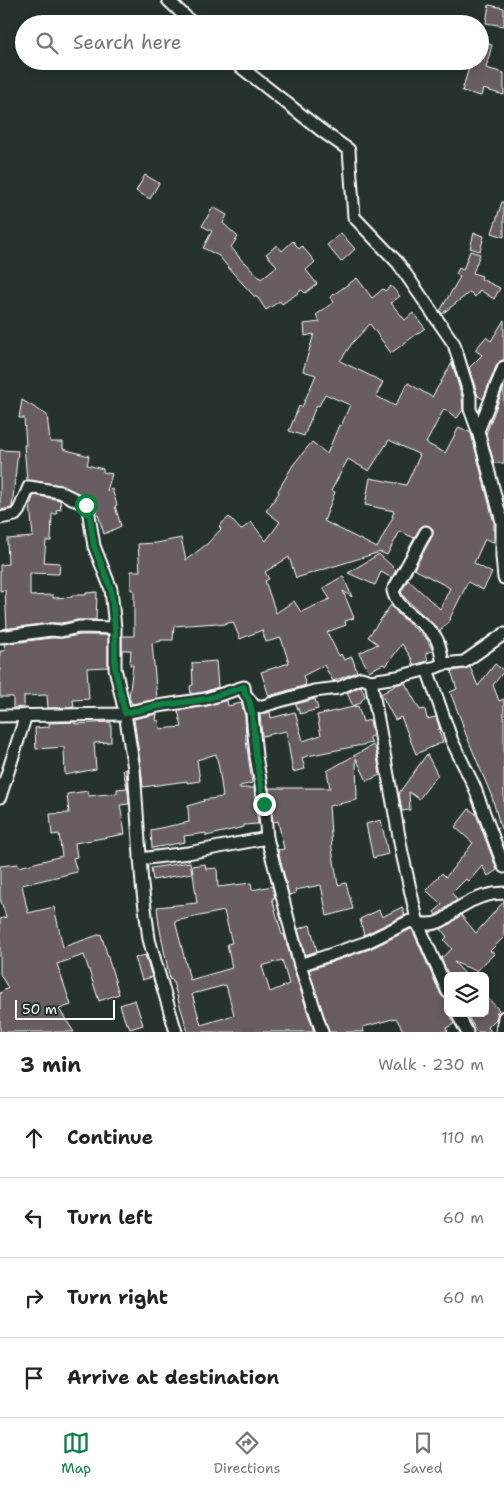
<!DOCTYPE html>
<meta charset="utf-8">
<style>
body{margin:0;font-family:"Shantell Sans",sans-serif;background:#f2f2f2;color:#222}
.controls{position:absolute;right:15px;bottom:15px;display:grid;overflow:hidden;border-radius:8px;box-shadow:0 2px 12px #0003}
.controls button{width:45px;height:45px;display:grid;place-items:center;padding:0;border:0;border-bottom:1px solid #e0e0e0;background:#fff;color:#222;font:25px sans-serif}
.scale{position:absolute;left:15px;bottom:12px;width:100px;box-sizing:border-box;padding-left:5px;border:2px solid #fff;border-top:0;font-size:14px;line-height:18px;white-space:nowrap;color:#fff;-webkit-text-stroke:4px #26332d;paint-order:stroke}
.stop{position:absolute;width:15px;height:15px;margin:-11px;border:4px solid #0b8043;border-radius:50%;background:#fff}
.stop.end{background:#0b8043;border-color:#fff;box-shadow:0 1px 5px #0008}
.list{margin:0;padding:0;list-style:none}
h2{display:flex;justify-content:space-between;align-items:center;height:65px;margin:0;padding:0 20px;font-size:21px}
h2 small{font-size:16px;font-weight:400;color:#767676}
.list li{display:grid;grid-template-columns:32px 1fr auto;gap:15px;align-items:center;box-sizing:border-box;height:80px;padding:0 20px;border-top:1px solid #e0e0e0}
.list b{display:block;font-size:19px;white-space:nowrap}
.list em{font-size:16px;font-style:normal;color:#767676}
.icon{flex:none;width:28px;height:28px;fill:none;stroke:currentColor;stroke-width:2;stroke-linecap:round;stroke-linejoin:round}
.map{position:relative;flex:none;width:504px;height:1032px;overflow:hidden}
.search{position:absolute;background:#fff;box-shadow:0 2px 12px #0003;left:15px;right:15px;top:15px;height:55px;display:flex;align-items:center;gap:12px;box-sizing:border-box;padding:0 18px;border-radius:28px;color:#767676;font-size:19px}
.sheet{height:385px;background:#fff}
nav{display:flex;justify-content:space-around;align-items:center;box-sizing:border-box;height:70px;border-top:1px solid #e0e0e0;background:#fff;font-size:14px;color:#767676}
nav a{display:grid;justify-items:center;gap:2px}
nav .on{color:#0b8043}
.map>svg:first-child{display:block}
.building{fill:#685d60;stroke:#fff;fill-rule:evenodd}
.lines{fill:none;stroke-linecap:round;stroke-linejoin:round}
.street-casing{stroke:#fff;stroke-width:15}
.street{stroke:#26332d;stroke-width:11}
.route{stroke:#0b8043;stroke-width:6}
</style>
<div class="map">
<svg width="504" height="1032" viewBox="0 0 504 1032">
<rect width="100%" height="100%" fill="#26332d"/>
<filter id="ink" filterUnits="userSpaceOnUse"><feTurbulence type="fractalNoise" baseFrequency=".02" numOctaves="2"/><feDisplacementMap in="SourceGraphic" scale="10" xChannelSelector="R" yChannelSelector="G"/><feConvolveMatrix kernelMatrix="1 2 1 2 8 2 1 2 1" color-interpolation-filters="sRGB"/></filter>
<g filter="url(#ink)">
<g class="building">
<path d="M489,5L504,8V26L486,23Z"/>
<path d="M480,41L492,45L486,68L504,73V95L483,89L481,96L462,91L471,61H480Z"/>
<path d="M145,175L159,183L150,199L136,191Z"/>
<path d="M502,202H504V237L492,233Z"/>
<path d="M213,207L227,215L223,223L238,237L231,247L244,263L245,262L261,279L277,266L266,254L277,245L282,251L293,241L299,249L302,246L315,262L306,270L317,284L305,293L302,290L282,304L280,301L266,310L258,298L254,296L233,273L219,256L203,248L212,231L202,226Z"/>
<path d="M341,233L355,249L341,262L327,245Z"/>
<path d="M474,233L484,236L480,251L470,248Z"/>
<path d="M470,251L480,254L473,273L482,276L481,279L500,288L494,299L480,290L475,297L470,292L442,314L440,311L460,277L456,274L459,268L463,270Z"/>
<path d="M357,278L372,298L383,289L385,291L391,286L400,296L391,303L405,320L413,313L425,328L391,353L370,324L353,342L340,361L383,382L376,396L395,406L408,383L432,397L452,363L462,397L463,410L457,418L444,409L426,443L445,453L459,427L471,433L494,523V542L485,539L474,563L492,573L483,590L468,582L450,618L451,619L440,631L406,599L401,592L408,580L440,609L450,588L414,569L433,535V529L426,525L420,528L414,538L400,531L387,555L380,552L296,578L289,557L265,572L269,579L265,581L276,613L294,601L301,612L330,599L323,588L343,576L352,597L343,591L354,618L345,621L346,625L327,632L339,656L341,654L344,660L352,657L357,672L333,681L324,665L303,676L306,685L269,696L261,672L289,663L281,638L266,642L262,630L240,639L233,622L219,625L218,623L174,626L173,640H161V641L152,643L157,699L132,704L129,698L133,665H130L131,650H122V636H134V590H131V571H140L138,544L157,543L181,538L186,560L207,544L221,529L219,526L229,517L241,530L251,522L266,541L280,522L266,511L279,493L278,491L293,465L312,442L327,454L339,425L341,426L350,405L325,394L319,406L317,405L314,411L304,436L289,431L299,406L302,407L316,375L303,371L314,334L305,336L304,324L320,322L316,315L334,302L330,297ZM389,440L420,455L406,485L370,478L365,505L394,511L392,517H393L377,548L324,521L335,492L331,491L348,459L369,471Z"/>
<path d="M504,320V360L500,361L497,364L483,399L478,396L469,368L482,355L475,350L486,337L491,341Z"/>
<path d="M504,387V463H494L486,434Z"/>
<path d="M22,400L47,415L50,442H63V449L89,456L87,465L103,469V472L112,474L107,491L112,489L117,505L115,506L121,526L104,534L93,498H88L61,485L27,480L24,445H26L24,418H19Z"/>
<path d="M0,450L18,451L12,507L11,508L0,510Z"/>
<path d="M34,495L60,500L61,509L56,510L57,514H52L51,541H46L44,562L60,563L59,574L30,573V596L53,595V598L72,597V595H86V593L97,592L96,620H78L61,623H50L3,629L7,628L5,590L0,591V565L8,564L7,539L33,537L30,505Z"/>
<path d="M379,554L396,570L392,578L381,572L375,585L348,573Z"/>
<path d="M391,605L399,615L427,639L433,651L426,653L428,661L413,665L412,659L402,644L386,666L383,664L369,671L359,653L378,644L368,637Z"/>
<path d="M80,635H108V667L87,668L89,699L73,700L74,707L48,708L47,695L24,696V707L13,708V697H0V651H5L4,644L51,638H62Z"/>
<path d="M216,661L218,687L204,692L191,694L190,686L193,685L192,663Z"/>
<path d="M495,664L504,671L493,685L499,701L504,699V829H501L492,797L462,725H463L450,692L457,689L451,671L465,669L470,667L478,686Z"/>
<path d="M405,683L420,710L425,709L427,719L436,717L440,729H438L443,742L416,754L401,717L395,720L381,694L398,684Z"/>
<path d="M361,686L365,696L360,703L353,706L347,693Z"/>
<path d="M315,699L318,709L300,714L296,704Z"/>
<path d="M227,700L228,706L241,703L245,716L246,740L252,783L240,786V788H254L258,824L244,825V827L206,836V833L184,836L185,842L152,848L151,830L189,822L188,806L204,801L203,800L223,797L219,768L216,754L197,760L200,781L187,783V781L143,787L141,768L134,719L157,714L156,720L159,721L160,729L182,727L178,711L207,706Z"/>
<path d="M358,706L363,722L370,720L373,736L369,737L372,743L307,756L302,758L305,769L293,772L286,731L262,736L260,715L270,712L271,718L295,712L303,741L321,735L317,715Z"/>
<path d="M75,722V724L111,722V742L94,743L96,769L65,775L64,747L36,749L35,728L49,727V723Z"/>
<path d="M373,745L376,750L380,775L367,781L356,758L357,800L329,806L332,849L338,885L346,883L353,909L327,916L321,885L295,890L296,893L289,895L278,850L284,849L278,821L273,822L269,788H330L327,771Z"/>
<path d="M427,754L438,776L434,779L419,799L409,792L410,810L402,811L399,793Z"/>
<path d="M126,769L129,804L120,805L125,834L75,843L77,857L73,858L77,872L22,885L28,913L54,907L63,947L101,934L119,994L99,1001L84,955L57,964L71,1005L59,1009L74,1032H0V993L8,988L0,974V919L6,917L0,898V866L18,864L19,867L62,856L59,834L52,835L50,814L69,813L67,794L88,791L89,796L117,793V789L127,788L123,770Z"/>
<path d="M469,809L476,814L497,870L488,876L482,866L469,881L466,879L452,893L457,900L436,915L434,912L442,905L426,890L442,873L446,877L473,843L455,827Z"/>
<path d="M381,820L388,854L373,858L366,824Z"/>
<path d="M190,862L192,873L153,880L151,868Z"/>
<path d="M205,864L206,869L217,868L218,887L251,883L252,890L272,886L275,898H272L282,935L284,934L293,967L314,1032H187V1029L172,979L170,980L159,925L157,907L197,903L192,866ZM224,911L232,943L227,944L232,968L190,980L175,921ZM282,960L289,984L270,992L262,966ZM226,985L234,1015L201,1025L192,994Z"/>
<path d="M504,901V937L490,951L495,953L476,971L454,962L467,976H449L441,958L452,949L444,940L447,937L441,929L450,924L461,915L476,933Z"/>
<path d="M402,907L405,915L364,935L360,919L379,910L382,917Z"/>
<path d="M310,925L317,951L305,955L298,929Z"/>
<path d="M411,929H412L441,995L444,998L448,999V1013H450L454,1024L446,1028L448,1032H404L396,1018L363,1027L364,1032H329L309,970L370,949Z"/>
<path d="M145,955L152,977L142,980L135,958Z"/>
<path d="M485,995L499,1010L496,1013H498L496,1019L488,1027L491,1032H477L466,1013H485Z"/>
<path d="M135,1000L143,1025L130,1029L128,1023L126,1024L120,1005Z"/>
</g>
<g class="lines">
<g class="street-casing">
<g id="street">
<path d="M168,0L193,24"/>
<path d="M233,61L322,131L349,150L354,217L398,263L454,344L470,396V409L478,431L502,522V556L504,578"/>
<path d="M478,431L504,367"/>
<path d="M0,518L15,515L19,510L29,487L60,492L86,505L88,509L94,546L111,589L115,628V668L125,713L134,769L142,885L149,939L155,961L176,1032"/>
<path d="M426,532L393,591C398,611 421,619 433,634C440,641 441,654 443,664"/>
<path d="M0,637L51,630L61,631L79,627L115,628"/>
<path d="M427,669L452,741L474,786L504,867"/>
<path d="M371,681L402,853L418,924L448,992"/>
<path d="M0,716L120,714L158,706L206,699L244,687L245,694L256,708L314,691L339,688L361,678L371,681L397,677L436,667L443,664L464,662L504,634"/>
<path d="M0,797L26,715"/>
<path d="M267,838L300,965L322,1032"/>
<path d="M140,859L188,853L267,838L264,803L256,756L252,713L249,702"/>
<path d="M300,965L367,942L410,921C420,924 432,926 441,921C448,918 453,911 460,907C473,899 489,893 504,893"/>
<path d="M457,1013L467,1032"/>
<path d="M502,1032L504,1017"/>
</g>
</g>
<use href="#street" class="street"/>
</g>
</g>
<g class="lines" filter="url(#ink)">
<path class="route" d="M86,505L90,518L94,546L111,589L115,628V668L125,713L158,706L206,699L244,687L245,694L249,700L252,713L256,756L264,804"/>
</g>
</svg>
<div class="controls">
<button><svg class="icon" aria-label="layers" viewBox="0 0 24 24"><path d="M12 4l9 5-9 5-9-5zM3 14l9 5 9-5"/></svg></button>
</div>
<div class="scale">50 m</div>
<div class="stop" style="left:86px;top:505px"></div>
<div class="stop end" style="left:264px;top:804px"></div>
<div class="search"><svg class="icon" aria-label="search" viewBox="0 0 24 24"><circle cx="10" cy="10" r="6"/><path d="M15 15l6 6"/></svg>Search here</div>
</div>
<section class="sheet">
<h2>3 min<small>Walk · 230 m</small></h2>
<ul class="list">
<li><svg class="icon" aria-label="ahead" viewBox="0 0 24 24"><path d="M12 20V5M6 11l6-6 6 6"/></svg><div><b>Continue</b></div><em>110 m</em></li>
<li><svg class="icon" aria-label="left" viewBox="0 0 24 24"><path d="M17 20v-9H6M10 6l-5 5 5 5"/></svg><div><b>Turn left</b></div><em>60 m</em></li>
<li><svg class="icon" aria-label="right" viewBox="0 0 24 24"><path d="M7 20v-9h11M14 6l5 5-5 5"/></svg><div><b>Turn right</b></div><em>60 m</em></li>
<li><svg class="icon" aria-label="arrive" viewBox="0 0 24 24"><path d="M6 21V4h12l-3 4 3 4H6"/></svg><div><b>Arrive at destination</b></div></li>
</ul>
</section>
<nav>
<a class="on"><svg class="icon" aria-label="map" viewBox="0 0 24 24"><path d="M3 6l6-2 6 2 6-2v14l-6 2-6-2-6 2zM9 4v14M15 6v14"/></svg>Map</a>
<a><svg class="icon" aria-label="directions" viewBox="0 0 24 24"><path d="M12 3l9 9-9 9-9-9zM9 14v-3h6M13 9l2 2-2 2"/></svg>Directions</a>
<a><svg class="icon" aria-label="saved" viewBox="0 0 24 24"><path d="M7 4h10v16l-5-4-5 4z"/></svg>Saved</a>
</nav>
